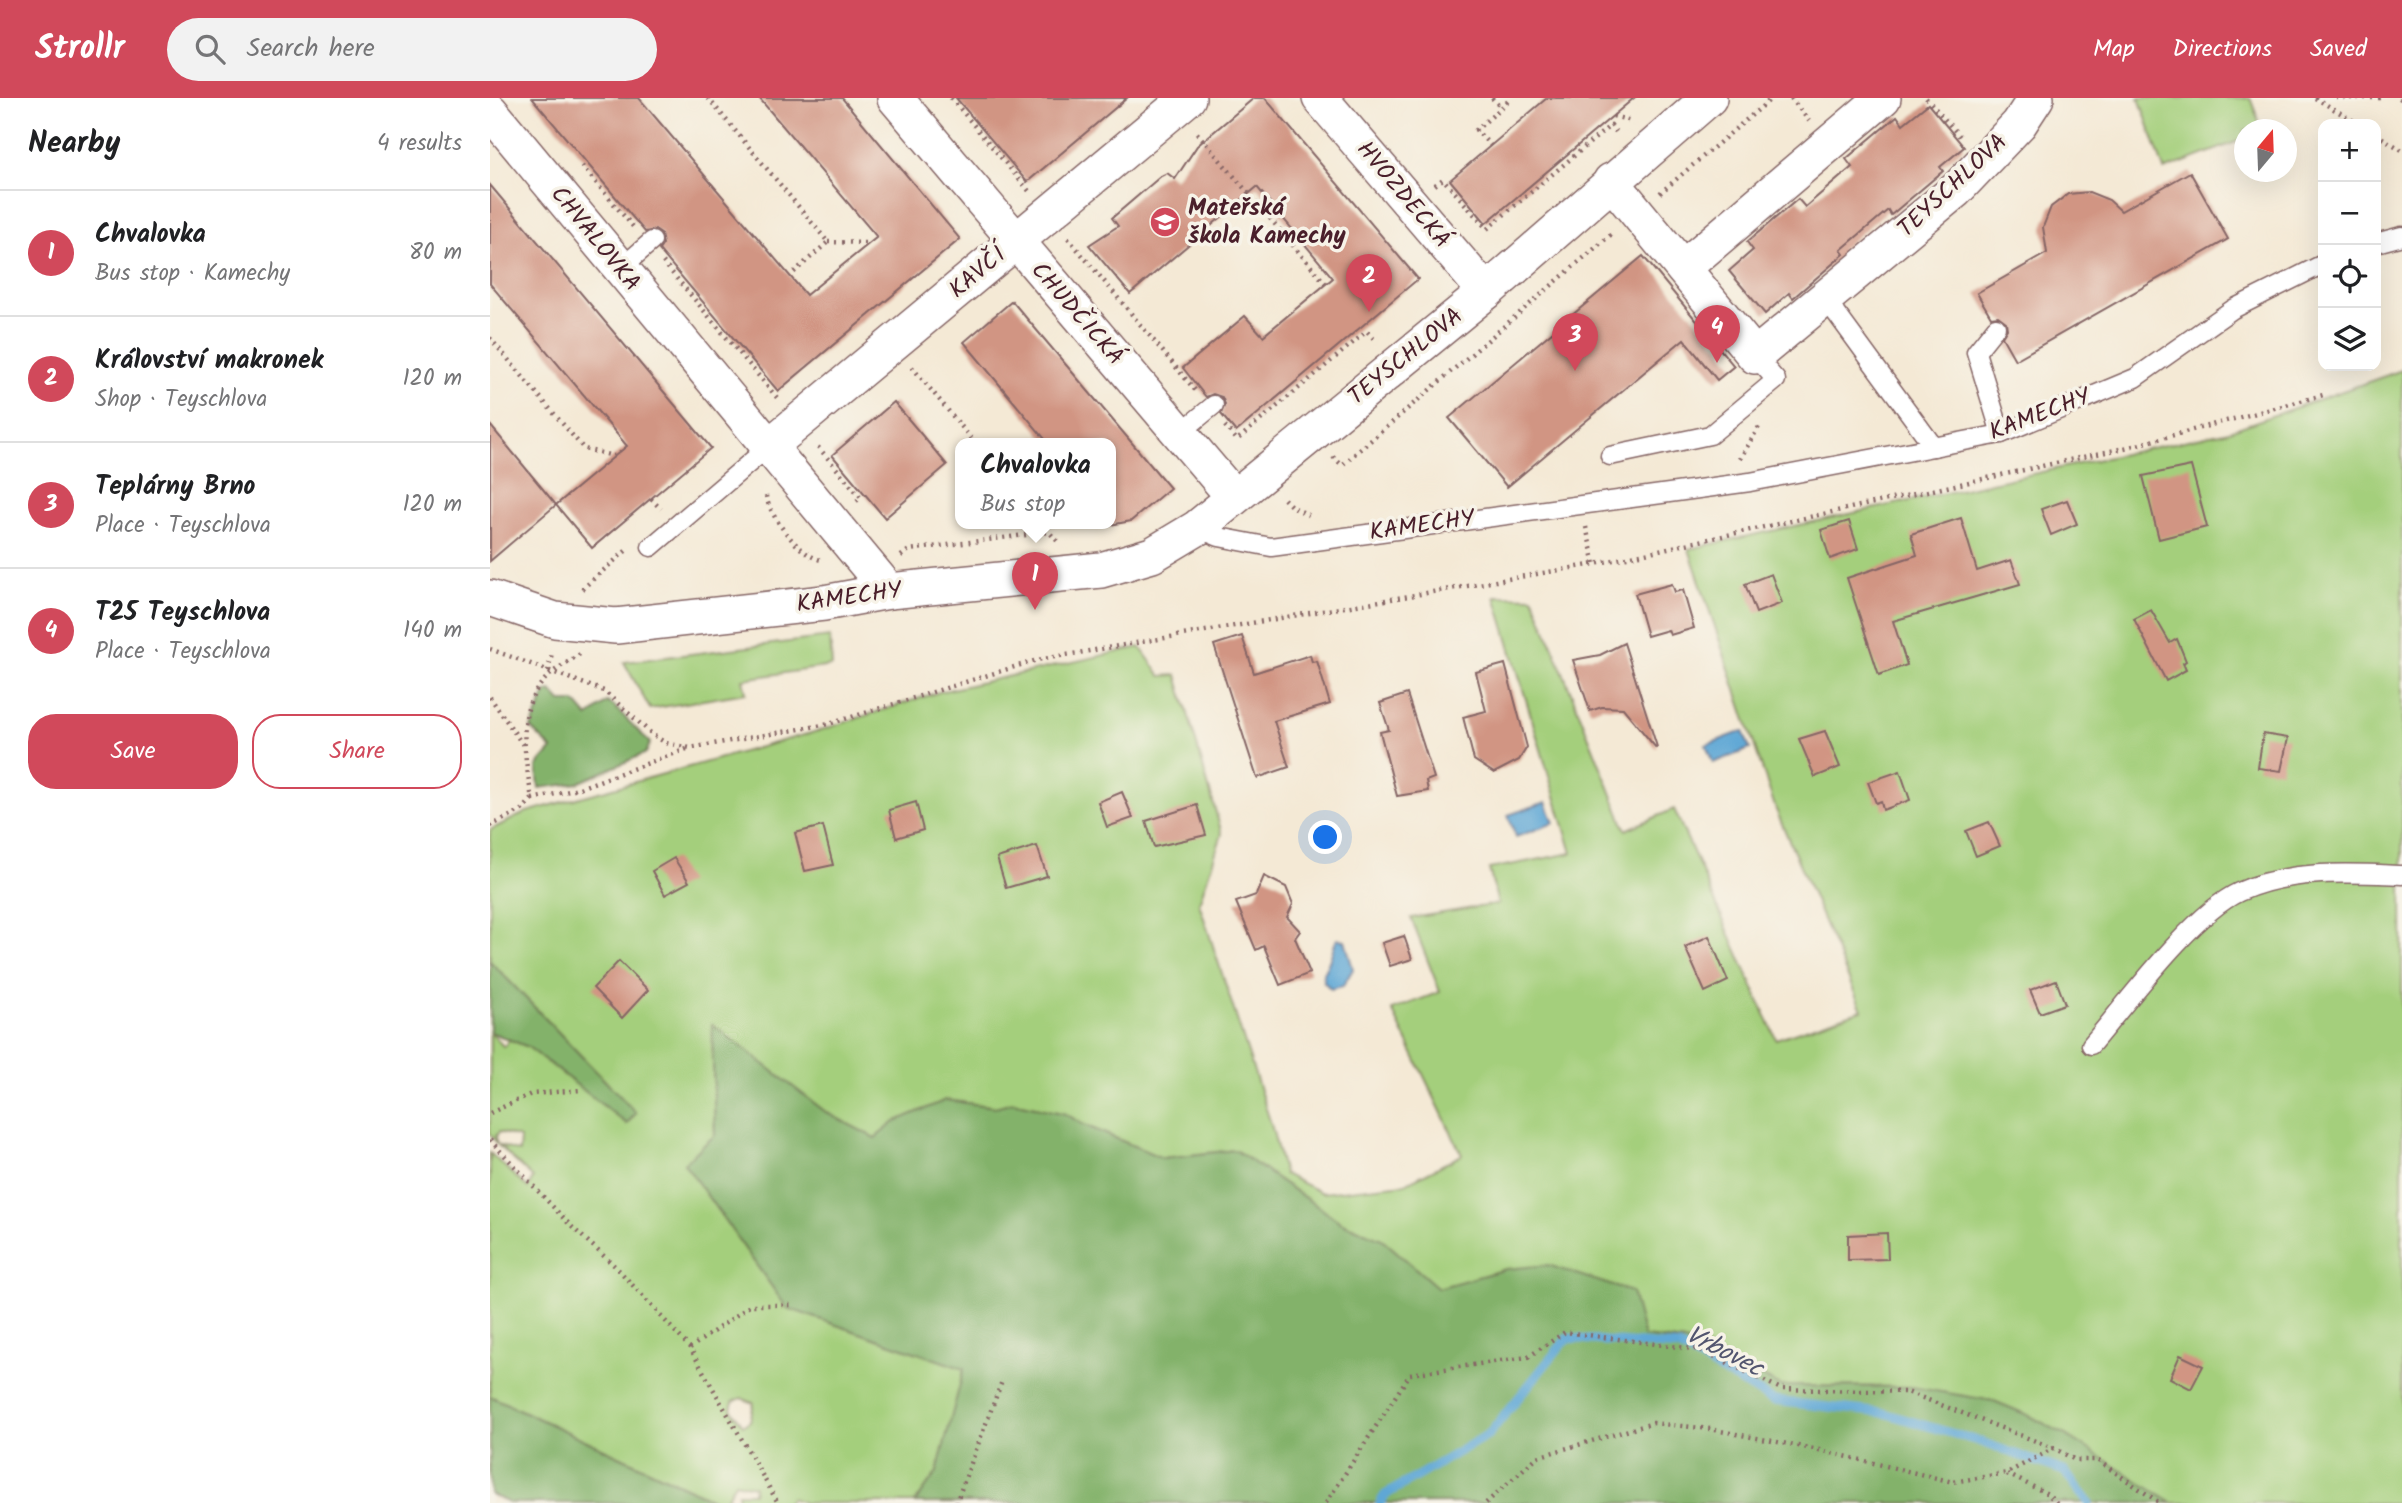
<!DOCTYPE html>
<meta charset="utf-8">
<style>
body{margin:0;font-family:Kalam,sans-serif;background:#f2f2f2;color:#202124}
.controls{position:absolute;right:21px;top:21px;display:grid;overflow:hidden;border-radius:14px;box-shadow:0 7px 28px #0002}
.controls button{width:63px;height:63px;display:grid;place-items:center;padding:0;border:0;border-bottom:2px solid #e0e0e0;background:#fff;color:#202124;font:35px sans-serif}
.compass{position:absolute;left:1744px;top:21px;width:63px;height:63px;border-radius:50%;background:#fff;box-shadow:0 7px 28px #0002;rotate:19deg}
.you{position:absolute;left:836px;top:740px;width:24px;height:24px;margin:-18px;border:5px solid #fff;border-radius:50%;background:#1a73e8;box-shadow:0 0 0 10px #1a73e833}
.badge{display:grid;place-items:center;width:46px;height:46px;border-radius:50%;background:#d1495b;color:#fff;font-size:23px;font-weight:700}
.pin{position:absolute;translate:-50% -58px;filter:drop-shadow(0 2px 4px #0008)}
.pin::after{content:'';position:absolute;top:37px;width:24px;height:21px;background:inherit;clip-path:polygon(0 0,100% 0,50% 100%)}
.popup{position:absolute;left:465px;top:340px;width:161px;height:91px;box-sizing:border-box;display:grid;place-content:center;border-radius:14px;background:#fff;filter:drop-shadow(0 2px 5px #0005);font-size:23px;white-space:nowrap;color:#757577}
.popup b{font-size:26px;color:#202124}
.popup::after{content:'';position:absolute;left:50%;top:100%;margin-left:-14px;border:14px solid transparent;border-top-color:#fff}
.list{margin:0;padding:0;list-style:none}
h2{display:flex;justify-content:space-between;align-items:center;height:91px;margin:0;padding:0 28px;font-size:30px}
h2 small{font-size:23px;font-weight:400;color:#757577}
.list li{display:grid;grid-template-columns:46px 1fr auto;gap:21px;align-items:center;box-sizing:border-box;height:126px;padding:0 28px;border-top:2px solid #e0e0e0}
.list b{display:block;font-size:26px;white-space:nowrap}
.list p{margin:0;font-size:23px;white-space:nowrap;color:#757577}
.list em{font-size:23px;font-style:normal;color:#757577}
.actions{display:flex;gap:14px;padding:21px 28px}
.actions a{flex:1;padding:16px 0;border:2px solid #d1495b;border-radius:28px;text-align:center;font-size:24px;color:#d1495b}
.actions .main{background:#d1495b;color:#fff}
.icon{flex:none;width:38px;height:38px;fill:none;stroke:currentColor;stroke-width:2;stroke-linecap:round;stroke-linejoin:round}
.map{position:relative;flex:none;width:1912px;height:1405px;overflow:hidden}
header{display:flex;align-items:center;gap:42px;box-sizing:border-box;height:98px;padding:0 35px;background:#d1495b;color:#fff}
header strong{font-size:33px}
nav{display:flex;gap:38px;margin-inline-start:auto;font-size:24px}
.search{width:490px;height:63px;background:#f2f2f2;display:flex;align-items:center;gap:18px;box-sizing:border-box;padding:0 24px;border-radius:38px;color:#757577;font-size:26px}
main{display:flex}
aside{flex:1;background:#fff}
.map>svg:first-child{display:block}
.green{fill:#a4cf7b;stroke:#777753;stroke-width:2;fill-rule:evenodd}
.forest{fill:#83b26b;stroke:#66684b;stroke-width:2}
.water{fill:#5ea7d5;stroke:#546380;stroke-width:2}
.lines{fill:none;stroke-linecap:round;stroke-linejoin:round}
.stream{stroke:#5ea7d5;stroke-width:9}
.building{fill:#d19583}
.lane-casing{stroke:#866666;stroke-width:21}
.street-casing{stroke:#866666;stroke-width:38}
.path{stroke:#866666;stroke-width:4.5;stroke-dasharray:2 5;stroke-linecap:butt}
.lane{stroke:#fff;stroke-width:18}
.street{stroke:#fff;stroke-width:35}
.labels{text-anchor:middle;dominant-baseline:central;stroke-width:7;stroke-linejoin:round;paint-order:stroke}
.street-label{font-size:24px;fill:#4a1f2b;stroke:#f7f3e8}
.poi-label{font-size:24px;font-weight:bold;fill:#4a1f2b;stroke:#f7f3e8;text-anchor:start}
.water-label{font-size:26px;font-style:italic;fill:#52556f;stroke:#f7f3e8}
</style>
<header>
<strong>Strollr</strong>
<div class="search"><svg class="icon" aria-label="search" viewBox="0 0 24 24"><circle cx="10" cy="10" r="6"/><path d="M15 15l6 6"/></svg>Search here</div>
<nav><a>Map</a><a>Directions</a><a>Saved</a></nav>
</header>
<main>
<aside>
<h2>Nearby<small>4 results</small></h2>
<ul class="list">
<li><span class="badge">1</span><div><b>Chvalovka</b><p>Bus stop · Kamechy</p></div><em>80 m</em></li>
<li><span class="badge">2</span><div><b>Království makronek</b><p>Shop · Teyschlova</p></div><em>120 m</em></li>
<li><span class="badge">3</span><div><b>Teplárny Brno</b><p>Place · Teyschlova</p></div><em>120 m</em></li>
<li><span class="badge">4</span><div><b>T25 Teyschlova</b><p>Place · Teyschlova</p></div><em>140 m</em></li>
</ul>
<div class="actions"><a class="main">Save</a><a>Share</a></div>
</aside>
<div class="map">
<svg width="1912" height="1405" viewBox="0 0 1912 1405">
<rect width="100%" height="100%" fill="#f7f3e8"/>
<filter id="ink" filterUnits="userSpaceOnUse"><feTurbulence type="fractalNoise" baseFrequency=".0143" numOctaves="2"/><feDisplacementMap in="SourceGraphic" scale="14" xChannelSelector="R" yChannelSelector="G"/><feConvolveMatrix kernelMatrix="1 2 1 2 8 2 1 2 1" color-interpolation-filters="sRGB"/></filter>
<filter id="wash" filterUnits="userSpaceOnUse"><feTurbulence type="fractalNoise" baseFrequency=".00686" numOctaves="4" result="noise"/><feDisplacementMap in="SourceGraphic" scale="28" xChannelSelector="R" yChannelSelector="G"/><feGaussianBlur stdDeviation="1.57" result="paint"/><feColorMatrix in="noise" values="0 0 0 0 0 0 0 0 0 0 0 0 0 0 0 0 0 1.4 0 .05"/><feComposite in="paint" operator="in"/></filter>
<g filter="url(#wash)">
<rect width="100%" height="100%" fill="#f4e9d5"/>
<g class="green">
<path d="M1649,0H1760L1772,31L1755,32L1754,41L1674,72Z"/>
<path d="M1912,272V1405H1682L1540,1318L1422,1289L1290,1288L1210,1246L1154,1239L1016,1171L948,1190L892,1141L852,1125L745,1052L672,1060L592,1026L576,1016L523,1004L506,1009L456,1002L406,1023L385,1041L337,1015L222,927L225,1038L194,1065L297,1210L475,1271L447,1374L425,1405H315L300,1400L298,1405H248V1395H263L264,1388L245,1384L237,1399L247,1405H230L0,1298V1055L38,1090L43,1080L8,1047L29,1054L30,1040L9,1034L6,1038L7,1045L0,1036V934L14,949L19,941L38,948L137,1025L146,1015L0,863V732L37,714L328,633L449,594L650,549L671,578L687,577L732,736L709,805L781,1026L794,1076L832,1095L915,1086L972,1057L902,912L950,894L921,820L1008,806L999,771L1082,755L1005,498L1043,499L1136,732L1184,711L1286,941L1372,912L1286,712L1199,451L1739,333ZM251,1300L264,1305L260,1323L253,1327L241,1311L243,1304Z"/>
<path d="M340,539L342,568L253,581L256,595L160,611L134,564Z"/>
</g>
<g class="forest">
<path d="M61,593L71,604H85L98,619L117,604L124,608L160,645L156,655L88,685L49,690L47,668L62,651L41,630L56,595Z"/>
<path d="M0,863L146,1015L137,1026L38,949L0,934Z"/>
<path d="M222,926L337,1015L385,1040L406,1023L456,1002L505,1009L523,1004L576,1016L592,1026L672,1060L745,1052L852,1125L892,1141L948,1190L1016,1171L1058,1167L1142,1194L1154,1239L1210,1246L1290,1288L1422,1289L1504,1303L1540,1318L1583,1341L1682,1405H425L447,1374L474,1271L297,1210L194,1065L225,1037Z"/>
<path d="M0,1298L230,1405H19L0,1396Z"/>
</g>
<g class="water">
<path d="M1253,633L1260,651L1223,665L1216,647Z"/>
<path d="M1056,704L1064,725L1026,739L1018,717Z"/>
<path d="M847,841L855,842L863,871L853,888L841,891L834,884L833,875C841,864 841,853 847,841Z"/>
</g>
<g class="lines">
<path class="stream" d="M890,1405L895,1397L999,1336L1077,1240L1189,1249L1284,1303L1394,1315L1491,1344L1574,1373L1599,1405"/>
</g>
<g id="blocks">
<g class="building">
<path d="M42,0H149L316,197L387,139L269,0H352L470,141L288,293L169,152L173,146L171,136L165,132L155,134Z"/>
<path d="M466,0H637L537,84Z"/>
<path d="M764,0H775L928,181L746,334L731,316L735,306L732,299L723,296L716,299L693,270L755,218L773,238L843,180L767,89L640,196L599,147L628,128L622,120L671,78L677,75L685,81L707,48Z"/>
<path d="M1057,0H1144L996,125L960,82Z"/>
<path d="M1438,6L1474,49L1450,69L1453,73L1401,117L1398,112L1351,152L1354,156L1303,200L1299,195L1275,216L1239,173L1263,152L1257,144L1308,101L1315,109L1362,69L1356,61L1407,18L1413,26Z"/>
<path d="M1700,74L1738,141L1525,262L1512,239L1517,231L1516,224L1508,218L1501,219L1487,195L1557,155L1553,129L1561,109L1578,96L1599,94L1619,102L1631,113Z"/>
<path d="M0,87L221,350L102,450L66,407L137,348L0,186Z"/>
<path d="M1153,158L1244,268L1227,282L1194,241L1017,389L959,320Z"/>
<path d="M522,203L680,390L641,423L620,427V346H559L474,244Z"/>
<path d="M404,304L457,367L395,420L342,357Z"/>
<path d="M0,327L66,407L0,463Z"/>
<path d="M1701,368L1717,429L1669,441L1653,378Z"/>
<path d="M1577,402L1587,426L1561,437L1551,411Z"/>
<path d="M1471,420L1487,473L1521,462L1530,486L1403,523L1417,567L1389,577L1357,480L1427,457L1421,436Z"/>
<path d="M1359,423L1368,451L1340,461L1331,432Z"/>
<path d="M1281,476L1292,505L1266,515L1255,486Z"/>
<path d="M1182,486L1185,494L1193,492L1204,530L1180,537L1178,532L1157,538L1145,496Z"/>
<path d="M1661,512L1680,545L1687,541L1696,563L1693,565L1696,572L1676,583L1644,521Z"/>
<path d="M752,538L764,575L820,557L822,564L827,563L840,606L784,623L799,669L767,680L724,547Z"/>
<path d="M1134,545L1167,649L1166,650L1133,610L1112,609L1100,613L1083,562L1110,557Z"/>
<path d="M1015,566L1037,649L1029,662L1004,675L984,662L973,619L996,613L986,574Z"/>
<path d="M917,596L944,680L936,683L938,693L907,698L890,634L899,632L890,605Z"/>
<path d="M1335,633L1350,669L1325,679L1309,641Z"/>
<path d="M1773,636L1798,640L1791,673L1768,670Z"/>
<path d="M1410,673L1420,702L1393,712L1391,703L1386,705L1378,684Z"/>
<path d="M632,694L643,720L617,729L608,704Z"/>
<path d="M426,704L433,732L406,740L399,712Z"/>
<path d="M707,707L716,737L664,749L656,723Z"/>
<path d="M1499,724L1510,748L1486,758L1476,733Z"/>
<path d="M333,728L343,767L315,773L305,735Z"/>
<path d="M547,748L557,778L516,790L507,760Z"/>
<path d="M184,760L199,784L175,797L162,773Z"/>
<path d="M774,778L796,789L803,806L797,819L810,833L805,840L820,875L790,887L774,848L766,852L746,804L766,797Z"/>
<path d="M914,838L922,861L900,868L892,845Z"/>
<path d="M1219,838L1238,883L1215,894L1195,849Z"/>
<path d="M129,863L158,892L132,920L103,890Z"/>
<path d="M1566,882L1575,906L1550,915L1540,892Z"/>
<path d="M1397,1135L1398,1161L1358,1162V1137Z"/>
<path d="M1690,1257L1713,1268L1701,1291L1680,1280Z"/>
</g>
</g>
</g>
<g filter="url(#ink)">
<use href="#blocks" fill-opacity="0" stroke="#866666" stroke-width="2"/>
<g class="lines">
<g class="lane-casing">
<g id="lane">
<path d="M1886,145L1912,138"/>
<path d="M130,171L162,143"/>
<path d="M1335,200L1444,349"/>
<path d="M1506,229L1486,254L1511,336"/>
<path d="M690,335L724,307"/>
<path d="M1120,358L1220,337L1286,282L1265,258"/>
<path d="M707,430L729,439L781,449L1260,384L1511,336L1645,280L1743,211L1833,166"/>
<path d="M161,449L277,350"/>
<path d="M1601,947C1636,906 1703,815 1749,794C1799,771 1859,775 1912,777"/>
</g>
</g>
<g class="street-casing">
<g id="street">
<path d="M405,0L743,398"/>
<path d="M830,0L996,194"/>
<path d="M0,13L399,493"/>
<path d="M1121,83L1265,258L1466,92L1529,26L1546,0"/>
<path d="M1193,170L1393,0"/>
<path d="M277,350L698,0"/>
<path d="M0,500L65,522L126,528L334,505L399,493L611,472L662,457L707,430L996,194L1219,0"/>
</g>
</g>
<g class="path">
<path d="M218,0L338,144L302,176"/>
<path d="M461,0L539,93"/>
<path d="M1002,0L1011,10L1021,0"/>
<path d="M1301,0L1319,23"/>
<path d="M1436,0L1473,42"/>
<path d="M1825,0L1869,26"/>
<path d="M1846,0H1891"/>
<path d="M1910,0L1912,3"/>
<path d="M1123,18L1142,23"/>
<path d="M707,35L836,186"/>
<path d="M1886,36L1912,52"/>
<path d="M1001,48L986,32L1011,10"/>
<path d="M92,68L145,131"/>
<path d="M945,87L953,81L997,131L1121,27L1128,37"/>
<path d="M1170,95L1282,0"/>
<path d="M578,140L705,292"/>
<path d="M338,144L378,145"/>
<path d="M173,164L289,302"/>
<path d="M0,240L94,351L124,358"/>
<path d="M422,269L486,346"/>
<path d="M735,328L747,342L877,233L885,242"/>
<path d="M328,349L371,399L364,405"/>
<path d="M843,359L852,367L1124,134"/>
<path d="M1250,361L1270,327"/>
<path d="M276,398C280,419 310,458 331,462"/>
<path d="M161,401L171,411"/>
<path d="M794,401L801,408L822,419"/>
<path d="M1096,429L1105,466"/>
<path d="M411,458L419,452L559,434L569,445"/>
<path d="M92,491L138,451"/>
<path d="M0,551L114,593L163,637L176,645L200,650L339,626L547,562L1105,466L1639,349L1837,296"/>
<path d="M58,573L62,555"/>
<path d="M0,599L35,650"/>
<path d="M42,701L84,692L197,651"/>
<path d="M0,728L32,712L42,701C36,664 25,616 51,586C61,573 77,565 90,556"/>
<path d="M0,1015L41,996L91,992"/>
<path d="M0,1042L82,1129L127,1170L200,1250L288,1405"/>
<path d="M200,1250L261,1207H305"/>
<path d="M1517,1376L1558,1396L1567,1405"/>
<path d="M466,1405L512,1283"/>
<path d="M836,1405L920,1276L1038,1259L1075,1234L1211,1252L1291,1291L1417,1294L1564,1350L1585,1362H1607L1670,1405"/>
<path d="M996,1405L1047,1359L1163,1325L1220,1331L1329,1352L1463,1384L1517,1375L1564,1350"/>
</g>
<use href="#lane" class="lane"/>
<use href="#street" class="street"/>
</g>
</g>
<defs>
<g id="school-disc" transform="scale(1.575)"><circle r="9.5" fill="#d1495b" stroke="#f7f3e8"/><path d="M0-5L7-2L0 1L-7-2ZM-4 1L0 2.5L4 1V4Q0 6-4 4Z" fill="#fff"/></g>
</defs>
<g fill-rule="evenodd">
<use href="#school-disc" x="675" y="124"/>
</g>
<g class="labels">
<g class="street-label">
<text transform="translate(1463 88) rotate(-43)">TEYSCHLOVA</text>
<text transform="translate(913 97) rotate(50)">HVOZDECKÁ</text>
<text transform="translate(105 141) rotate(51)">CHVALOVKA</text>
<text transform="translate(488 175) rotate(-40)">KAVČÍ</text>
<text transform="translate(587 216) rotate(49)">CHUDČICKÁ</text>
<text transform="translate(916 259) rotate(-39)">TEYSCHLOVA</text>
<text transform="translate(1550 317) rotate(-21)">KAMECHY</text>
<text transform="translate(932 428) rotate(-8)">KAMECHY</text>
<text transform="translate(359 500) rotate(-8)">KAMECHY</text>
</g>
<g class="poi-label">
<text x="698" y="110">Mateřská<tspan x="698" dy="28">škola Kamechy</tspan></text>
</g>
<g class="water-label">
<text transform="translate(1234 1254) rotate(27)">Vrbovec</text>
</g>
</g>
</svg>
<div class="controls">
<button>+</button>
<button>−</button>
<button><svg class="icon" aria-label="locate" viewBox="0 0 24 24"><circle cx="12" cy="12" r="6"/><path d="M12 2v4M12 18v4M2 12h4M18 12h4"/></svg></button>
<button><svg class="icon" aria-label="layers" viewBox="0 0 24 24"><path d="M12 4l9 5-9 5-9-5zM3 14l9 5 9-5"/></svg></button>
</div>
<svg class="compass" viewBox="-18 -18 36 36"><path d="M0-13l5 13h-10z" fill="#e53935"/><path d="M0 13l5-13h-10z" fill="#757577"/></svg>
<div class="you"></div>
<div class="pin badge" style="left:545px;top:512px">1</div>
<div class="popup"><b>Chvalovka</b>Bus stop</div>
<div class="pin badge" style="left:879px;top:214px">2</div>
<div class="pin badge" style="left:1085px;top:273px">3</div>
<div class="pin badge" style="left:1227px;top:265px">4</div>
</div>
</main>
